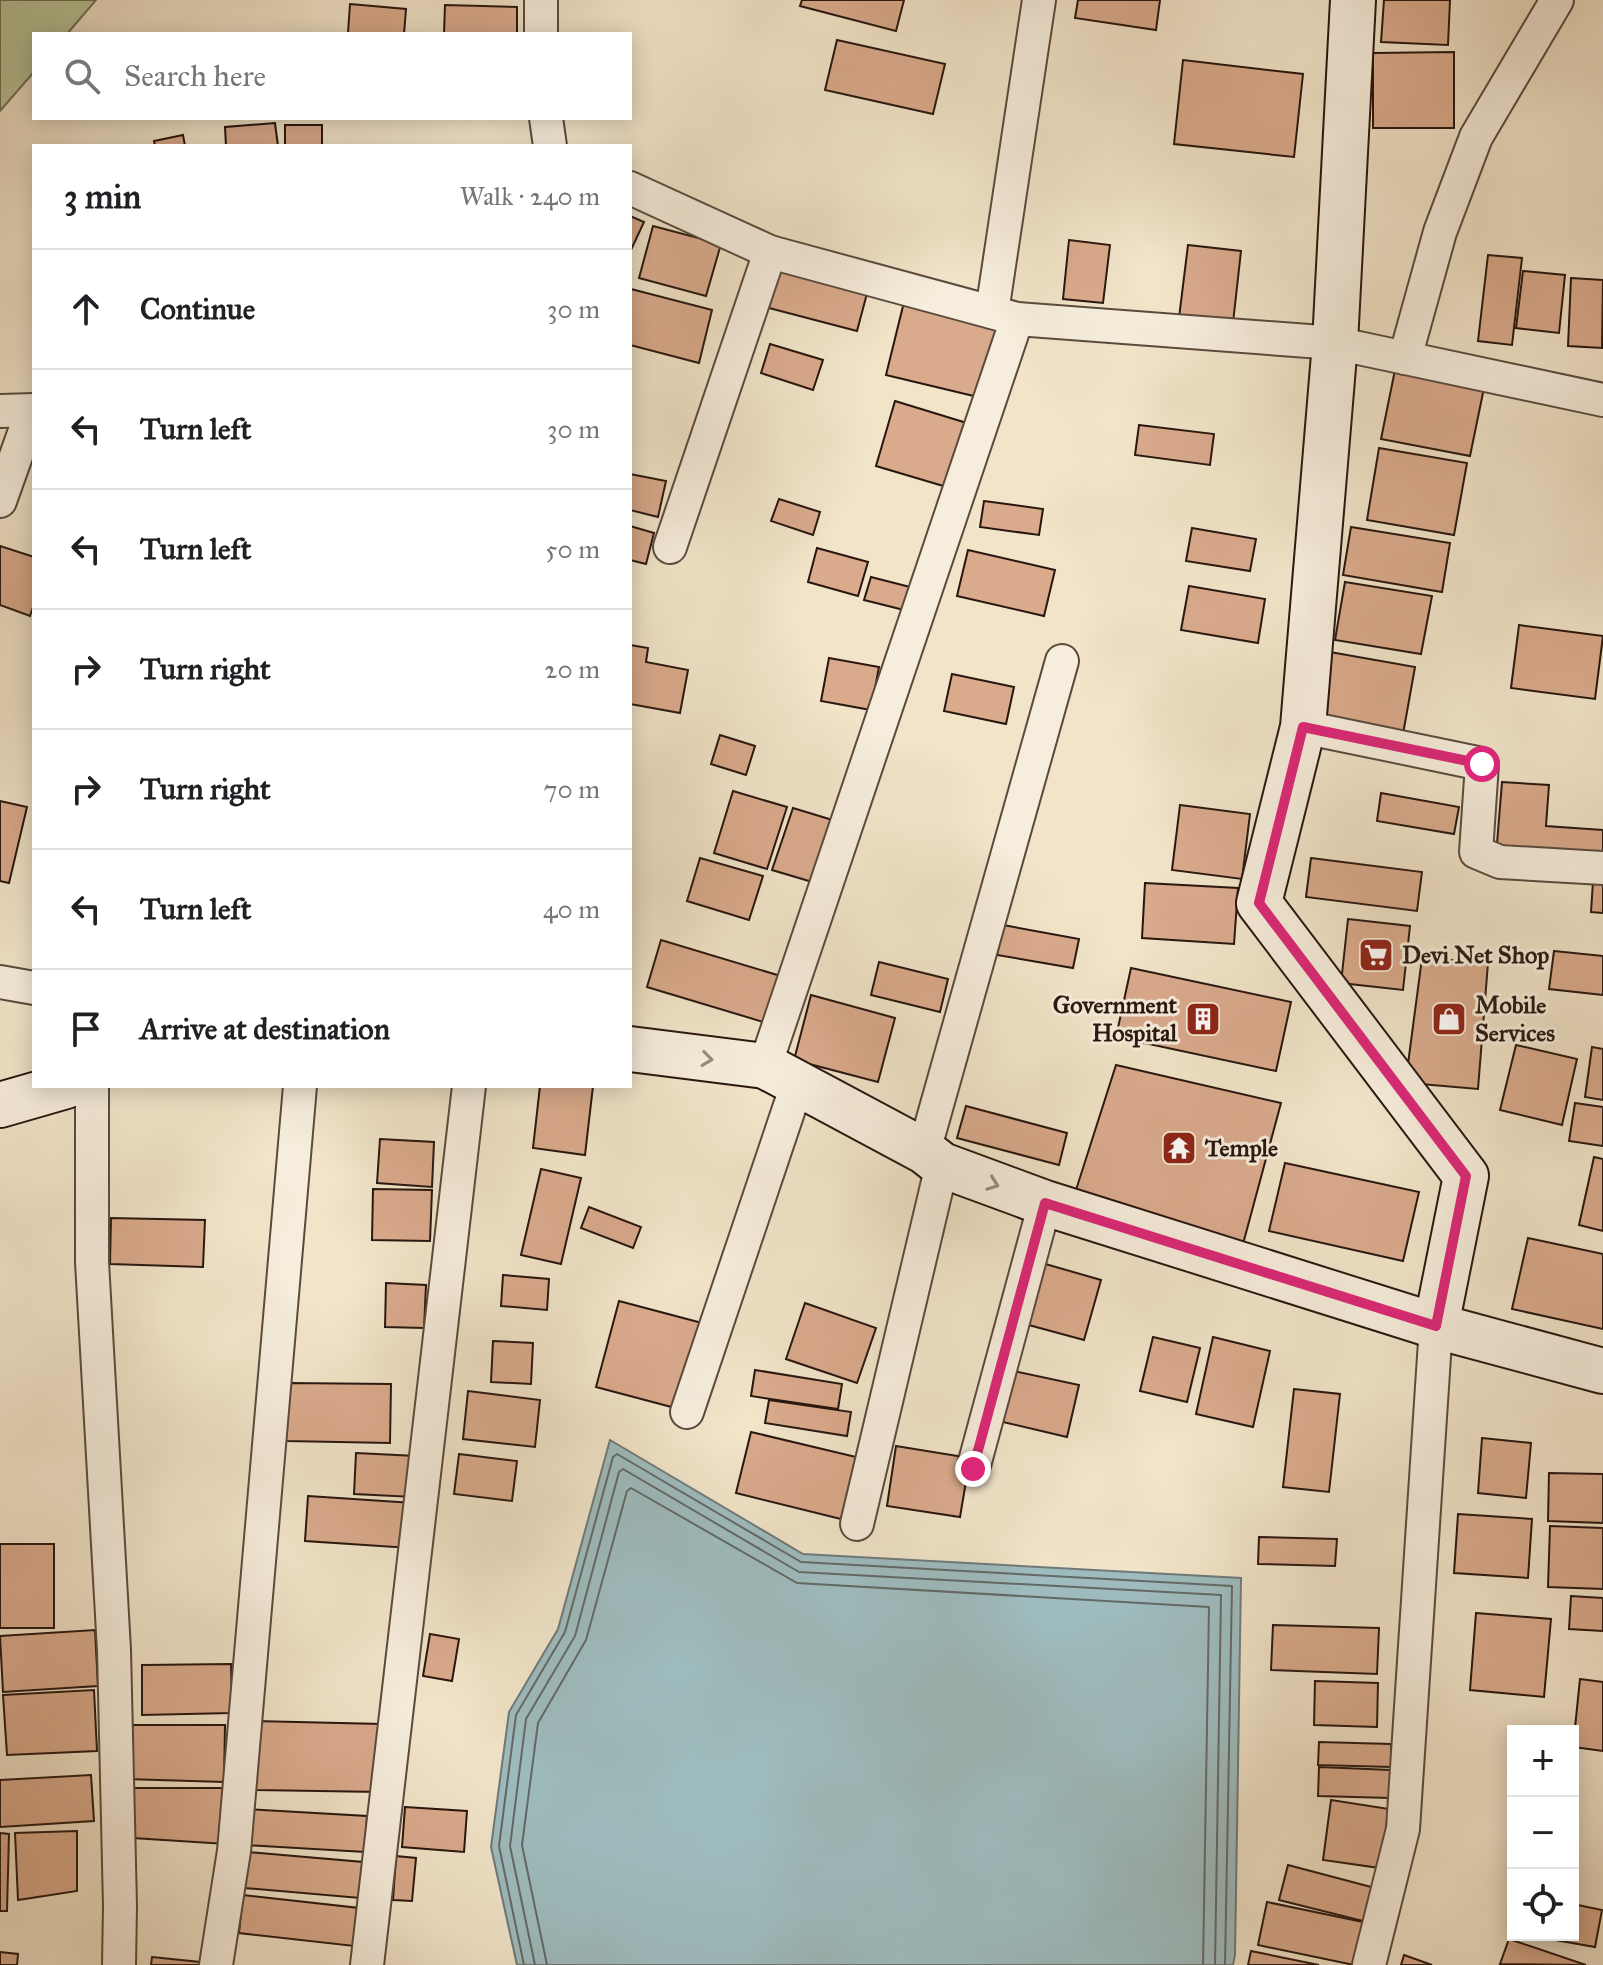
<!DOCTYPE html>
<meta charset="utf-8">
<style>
body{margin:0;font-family:"IM FELL Great Primer",serif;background:#f2f2f2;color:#202124}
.controls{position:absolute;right:24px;bottom:24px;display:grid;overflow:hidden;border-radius:0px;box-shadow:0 4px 20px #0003}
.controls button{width:72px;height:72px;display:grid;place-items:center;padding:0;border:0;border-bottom:2px solid #e0e0e0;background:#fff;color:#202124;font:40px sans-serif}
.stop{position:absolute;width:24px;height:24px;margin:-18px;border:6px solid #db2777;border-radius:50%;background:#fff}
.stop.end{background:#db2777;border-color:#fff;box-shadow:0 2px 8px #0008}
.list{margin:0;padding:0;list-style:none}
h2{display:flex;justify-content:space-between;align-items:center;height:104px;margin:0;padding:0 32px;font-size:34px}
h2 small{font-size:26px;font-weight:400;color:#757577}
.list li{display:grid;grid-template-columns:52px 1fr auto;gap:24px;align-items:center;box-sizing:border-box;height:120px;padding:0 32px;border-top:2px solid #e0e0e0}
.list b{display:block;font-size:30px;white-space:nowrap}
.list em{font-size:26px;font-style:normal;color:#757577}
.icon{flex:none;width:44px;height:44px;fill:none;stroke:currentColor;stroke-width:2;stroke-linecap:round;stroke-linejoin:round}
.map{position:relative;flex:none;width:1603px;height:1965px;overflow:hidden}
.search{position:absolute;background:#fff;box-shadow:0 4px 20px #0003;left:32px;top:32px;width:600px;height:88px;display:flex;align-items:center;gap:20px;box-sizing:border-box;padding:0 28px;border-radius:0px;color:#757577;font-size:30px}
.panel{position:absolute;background:#fff;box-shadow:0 4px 20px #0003;left:32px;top:144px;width:600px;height:944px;border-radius:0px}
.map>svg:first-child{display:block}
.green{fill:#b7c599;stroke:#706e54;stroke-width:2}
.water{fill:#9ebcbf;stroke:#6f7a79;stroke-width:2}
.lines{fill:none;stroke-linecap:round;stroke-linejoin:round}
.shore{stroke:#636967;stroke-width:2}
.building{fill:#d9aa8c;stroke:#28160f;stroke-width:2}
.street-casing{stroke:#5a4a3e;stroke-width:36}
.secondary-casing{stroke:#28160f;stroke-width:48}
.street{stroke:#f6eddc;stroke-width:32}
.secondary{stroke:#f6eddc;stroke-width:44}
.oneway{stroke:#998c80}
.route{stroke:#db2777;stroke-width:10}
.labels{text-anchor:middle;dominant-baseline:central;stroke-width:6;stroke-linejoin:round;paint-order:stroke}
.poi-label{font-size:24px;font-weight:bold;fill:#28160f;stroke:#f6eddc;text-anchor:start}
</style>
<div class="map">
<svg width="1603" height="1965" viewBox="0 0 1603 1965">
<rect width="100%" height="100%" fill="#f1e4c9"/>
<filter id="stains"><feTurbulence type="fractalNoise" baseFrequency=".0025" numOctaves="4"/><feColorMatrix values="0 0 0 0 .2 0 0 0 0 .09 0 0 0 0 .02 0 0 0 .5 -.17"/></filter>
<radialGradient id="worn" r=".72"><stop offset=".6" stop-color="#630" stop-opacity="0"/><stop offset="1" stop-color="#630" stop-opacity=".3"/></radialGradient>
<path class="green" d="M0,0H96L67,34H34V72L0,111Z"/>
<path class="water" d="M610,1440L803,1554L1241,1578L1235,1955L1233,1965H517L491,1847L509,1712L558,1629Z"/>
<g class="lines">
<g class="shore">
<path d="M524,1965L499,1846L516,1715L565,1632L613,1457L617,1454L801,1562L1232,1586L1225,1965"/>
<path d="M535,1965L510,1846L526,1719L575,1636L619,1472L623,1469L799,1572L1221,1595L1215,1965"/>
<path d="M547,1965L522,1845L538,1723L586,1640L627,1491L631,1488L797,1583L1209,1607L1203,1965"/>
</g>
</g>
<g class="building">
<path d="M802,0H904L896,31L800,6Z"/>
<path d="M1078,0H1160L1156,30L1075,18Z"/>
<path d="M1384,0H1450L1448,45L1381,42Z"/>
<path d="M350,4L406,9L404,34L348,33Z"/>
<path d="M445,5L517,7V34H444Z"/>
<path d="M837,40L945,64L933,114L825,90Z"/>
<path d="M1454,52V128H1373V53Z"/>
<path d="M1183,60L1303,74L1294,157L1174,144Z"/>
<path d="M275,123L278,146H226L225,127Z"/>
<rect x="285" y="125" width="37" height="21"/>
<path d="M183,135L185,146H155L154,141Z"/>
<path d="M630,216L644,222L630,252Z"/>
<path d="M653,226L721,244L706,296L639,278Z"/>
<path d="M1069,240L1110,245L1103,303L1063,299Z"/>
<path d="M1188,245L1241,251L1232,332L1178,326Z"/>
<path d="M1488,255L1522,258L1512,345L1478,341Z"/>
<path d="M781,263L869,286L857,331L769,308Z"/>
<path d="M1523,271L1565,275L1559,333L1516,328Z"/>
<path d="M1571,278L1603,280L1602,348L1568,346Z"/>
<path d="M631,289L712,310L699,363L630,345Z"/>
<path d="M904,302L999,325L982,398L886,375Z"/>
<path d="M770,344L823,360L813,390L761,373Z"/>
<path d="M1396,365L1485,383L1470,456L1381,439Z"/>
<path d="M895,401L970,424L950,488L876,466Z"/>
<path d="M1139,425L1214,434L1210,465L1135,455Z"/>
<path d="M1379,448L1467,463L1454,535L1367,520Z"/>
<path d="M630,474L666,481L658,517L630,510Z"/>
<path d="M779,499L820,512L813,535L771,521Z"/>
<path d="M984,501L1043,509L1039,535L980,527Z"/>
<path d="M630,526L654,533L646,564L630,560Z"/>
<path d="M1351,527L1450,543L1442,592L1343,575Z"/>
<path d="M1192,528L1256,539L1250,571L1186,561Z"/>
<path d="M0,546L34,557V604L30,616L0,605Z"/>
<path d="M817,548L868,562L858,596L808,582Z"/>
<path d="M968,550L1055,570L1044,616L957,596Z"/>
<path d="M871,577L910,587L904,610L864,600Z"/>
<path d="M1345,582L1432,596L1421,654L1335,640Z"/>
<path d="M1189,586L1265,599L1258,643L1181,630Z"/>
<path d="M1519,625L1603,636L1595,699L1511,688Z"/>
<path d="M630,645L648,648L646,662L688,670L680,713L630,704Z"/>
<path d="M1330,652L1415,667L1403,734L1318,719Z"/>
<path d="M829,658L879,667L871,710L821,701Z"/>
<path d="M952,674L1014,687L1006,724L944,711Z"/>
<path d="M720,735L755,746L746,775L711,764Z"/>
<path d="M1502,782L1549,785L1546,826L1603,830V864L1496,856Z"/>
<path d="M733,791L787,807L767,869L714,853Z"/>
<path d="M1381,793L1459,807L1454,834L1377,821Z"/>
<path d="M0,801L27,807L9,883L0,881Z"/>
<path d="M1180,805L1250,814L1242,879L1172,870Z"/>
<path d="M793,808L839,822L819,884L772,870Z"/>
<path d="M700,858L763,876L749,920L687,901Z"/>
<path d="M1311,858L1422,872L1417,911L1306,897Z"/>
<path d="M1593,881L1603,882V913L1591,912Z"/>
<path d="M1145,883L1238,888L1234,944L1142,938Z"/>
<path d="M1348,919L1410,926L1403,990L1341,983Z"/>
<path d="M1003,925L1079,939L1073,968L997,955Z"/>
<path d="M661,940L784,977L770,1024L647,987Z"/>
<path d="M1554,951L1603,956V995L1549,989Z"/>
<path d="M1422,958L1484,964L1474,1081L1411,1076Z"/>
<path d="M1422,958L1488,963L1478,1089L1409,1083L1406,1079Z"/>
<path d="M879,962L948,979L940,1012L871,995Z"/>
<path d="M1131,968L1291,1002L1276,1071L1116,1037Z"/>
<path d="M811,995L895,1018L878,1082L794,1060Z"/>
<path d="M1516,1045L1577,1059L1562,1125L1500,1110Z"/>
<path d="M1592,1047L1603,1049V1100L1585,1097Z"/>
<path d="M1116,1065L1281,1103L1243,1244L1075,1193Z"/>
<path d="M540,1086H593L585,1155L533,1148Z"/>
<path d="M1575,1103L1603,1107V1146L1569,1141Z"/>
<path d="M966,1106L1067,1133L1059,1165L957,1138Z"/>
<path d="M380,1139L434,1142L432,1187L377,1183Z"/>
<path d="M1594,1157L1603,1159V1231L1579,1225Z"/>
<path d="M1285,1163L1419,1192L1403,1261L1269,1231Z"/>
<path d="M541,1169L581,1178L561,1264L521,1255Z"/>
<path d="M373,1189L432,1190L430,1241L372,1240Z"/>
<path d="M589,1207L641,1227L633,1248L581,1228Z"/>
<path d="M111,1218L205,1220L203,1267L110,1264Z"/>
<path d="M1528,1238L1603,1254V1329L1512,1309Z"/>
<path d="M1042,1263L1101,1280L1084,1340L1025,1324Z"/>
<path d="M503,1275L549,1279L547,1310L501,1306Z"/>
<path d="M386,1283L426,1285L424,1328L385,1327Z"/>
<path d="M619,1301L702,1323L679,1409L596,1387Z"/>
<path d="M805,1303L876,1328L857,1383L786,1359Z"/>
<path d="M1153,1337L1200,1348L1187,1402L1140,1391Z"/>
<path d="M1213,1337L1270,1351L1253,1427L1196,1414Z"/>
<path d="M493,1341L533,1343L531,1384L491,1382Z"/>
<path d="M755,1370L842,1384L838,1409L751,1396Z"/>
<path d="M1014,1371L1079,1385L1067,1437L1003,1422Z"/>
<path d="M287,1383L391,1384L390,1443L286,1441Z"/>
<path d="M1294,1389L1340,1394L1329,1492L1283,1487Z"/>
<path d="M468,1391L540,1400L535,1447L463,1439Z"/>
<path d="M769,1400L851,1412L847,1436L765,1423Z"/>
<path d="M751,1432L856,1457L841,1519L736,1493Z"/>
<path d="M1482,1438L1531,1443L1526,1498L1478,1493Z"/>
<path d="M896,1446L970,1458L960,1517L887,1506Z"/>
<path d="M356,1453L416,1456L414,1497L354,1494Z"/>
<path d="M459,1454L517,1461L512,1501L454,1494Z"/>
<path d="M1549,1473L1603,1474V1523L1548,1521Z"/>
<path d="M308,1496L413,1503L410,1548L305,1541Z"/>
<path d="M1458,1514L1532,1519L1528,1578L1454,1573Z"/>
<path d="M1550,1526L1603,1528V1589L1548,1587Z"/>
<path d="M1259,1537L1337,1539L1335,1566L1258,1564Z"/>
<rect x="0" y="1544" width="54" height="84"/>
<path d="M1571,1596L1603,1598V1631L1569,1629Z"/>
<path d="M1476,1613L1551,1619L1544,1697L1470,1690Z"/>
<path d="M1273,1625L1379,1628L1377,1674L1271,1670Z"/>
<path d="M95,1630L98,1686L3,1692L0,1636Z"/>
<path d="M430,1634L459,1639L452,1681L423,1676Z"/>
<path d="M231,1664L232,1713L142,1715V1665Z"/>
<path d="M1580,1679L1603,1682V1751L1573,1747Z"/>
<path d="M1315,1681L1378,1683L1377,1727L1314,1725Z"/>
<path d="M94,1690L97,1751L7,1755L3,1695Z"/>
<path d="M254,1721L382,1724L381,1792L253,1790Z"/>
<path d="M130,1725H225L224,1782L125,1779Z"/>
<path d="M1319,1742L1391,1744V1767L1318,1765Z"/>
<path d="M1319,1767L1391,1770L1390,1798L1318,1796Z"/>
<path d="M91,1775L94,1821L0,1827V1780Z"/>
<path d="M133,1788H227L226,1844L133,1838Z"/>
<path d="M1331,1800L1389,1809L1380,1868L1323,1860Z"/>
<path d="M405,1807L467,1811L464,1852L402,1847Z"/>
<path d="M246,1809L367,1816L365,1852L244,1845Z"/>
<path d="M77,1831V1891L18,1900L15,1833Z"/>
<path d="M0,1833L9,1834L7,1911H0Z"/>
<path d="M248,1852L363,1862L360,1898L245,1888Z"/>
<path d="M396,1856L416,1858L412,1901L393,1900Z"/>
<path d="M1288,1865L1375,1888L1367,1922L1279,1900Z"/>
<path d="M243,1895L359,1908L354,1946L239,1933Z"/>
<path d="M1267,1902L1363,1922L1354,1965L1258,1945Z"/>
<path d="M1573,1904L1602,1910L1595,1947L1527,1935H1573Z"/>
<path d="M1509,1939L1586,1965L1500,1964Z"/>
<path d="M1251,1951L1319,1965H1248Z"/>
<path d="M0,1952L18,1954L17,1965H0Z"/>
<path d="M1404,1955L1432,1965H1401Z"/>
<path d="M152,1957L200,1962V1965H151Z"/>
</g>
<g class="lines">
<g class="street-casing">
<g id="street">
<path d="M541,34V0"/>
<path d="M546,118L550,146"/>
<path d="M630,188L770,252L1017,319L1335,343L1603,400"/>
<path d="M992,312L1039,0"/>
<path d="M1405,358L1440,232L1476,137L1557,0"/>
<path d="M0,411L34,410"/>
<path d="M0,501L32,411"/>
<path d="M670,547L770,252"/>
<path d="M1303,727L1482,764L1476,852L1500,862L1603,868"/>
<path d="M0,982L34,988"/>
<path d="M765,1066L1017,319"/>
<path d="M92,1086V1262L114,1650L120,1906L119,1965"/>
<path d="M924,1151L1062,661"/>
<path d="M687,1412L797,1085"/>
<path d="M973,1469L1045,1203"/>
<path d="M857,1524L942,1165"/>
<path d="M216,1965L234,1851L300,1086"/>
<path d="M367,1965L469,1086"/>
<path d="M1369,1965L1403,1829L1436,1326"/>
</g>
</g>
<g class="secondary-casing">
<g id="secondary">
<path d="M1353,0L1335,343L1303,727L1259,903L1466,1176L1436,1326"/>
<path d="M630,1049L765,1066L924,1151L942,1165L1045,1203L1436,1326L1603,1371"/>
<path d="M0,1105L66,1086"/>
</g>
</g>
<use href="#street" class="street"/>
<use href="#secondary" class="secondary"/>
</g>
<defs><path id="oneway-chevron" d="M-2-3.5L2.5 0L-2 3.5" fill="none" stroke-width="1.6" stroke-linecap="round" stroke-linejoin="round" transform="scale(2)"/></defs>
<g class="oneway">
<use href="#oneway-chevron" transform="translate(707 1059) rotate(7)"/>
<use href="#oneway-chevron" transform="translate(993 1184) rotate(20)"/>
</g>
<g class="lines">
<path class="route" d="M973,1469L1045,1203L1436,1326L1466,1176L1259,903L1303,727L1482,764"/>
</g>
<defs>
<g id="supermarket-square" transform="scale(1.8)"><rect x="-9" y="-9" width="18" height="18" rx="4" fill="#8f2418" stroke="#f6eddc"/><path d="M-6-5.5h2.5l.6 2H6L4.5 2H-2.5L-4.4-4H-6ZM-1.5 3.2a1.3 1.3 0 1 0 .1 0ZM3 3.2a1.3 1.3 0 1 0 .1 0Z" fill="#fff"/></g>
<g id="building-square" transform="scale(1.8)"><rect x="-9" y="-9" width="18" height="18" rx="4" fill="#8f2418" stroke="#f6eddc"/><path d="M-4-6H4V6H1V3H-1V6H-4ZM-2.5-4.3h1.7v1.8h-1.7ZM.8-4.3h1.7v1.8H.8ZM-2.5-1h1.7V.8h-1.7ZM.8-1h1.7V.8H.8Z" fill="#fff"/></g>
<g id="shop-square" transform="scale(1.8)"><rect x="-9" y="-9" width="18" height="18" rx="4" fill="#8f2418" stroke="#f6eddc"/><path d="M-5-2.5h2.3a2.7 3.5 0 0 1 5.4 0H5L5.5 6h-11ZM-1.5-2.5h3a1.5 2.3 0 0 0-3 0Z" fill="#fff"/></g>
<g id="temple-square" transform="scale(1.8)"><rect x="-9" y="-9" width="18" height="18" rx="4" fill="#8f2418" stroke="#f6eddc"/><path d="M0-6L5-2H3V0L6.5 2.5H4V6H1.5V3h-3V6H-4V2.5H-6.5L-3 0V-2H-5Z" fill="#fff"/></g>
</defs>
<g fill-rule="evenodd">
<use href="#supermarket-square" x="1376" y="955"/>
<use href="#building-square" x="1203" y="1019"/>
<use href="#shop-square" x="1449" y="1019"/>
<use href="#temple-square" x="1179" y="1148"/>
</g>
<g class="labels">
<g class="poi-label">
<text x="1402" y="955">Devi Net Shop</text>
<text x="1177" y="1005" text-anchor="end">Government<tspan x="1177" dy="28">Hospital</tspan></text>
<text x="1475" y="1005">Mobile<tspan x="1475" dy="28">Services</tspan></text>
<text x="1205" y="1148">Temple</text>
</g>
</g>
<rect width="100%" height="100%" filter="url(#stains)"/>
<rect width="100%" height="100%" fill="url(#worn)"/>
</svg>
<div class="controls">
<button>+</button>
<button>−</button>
<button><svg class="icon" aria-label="locate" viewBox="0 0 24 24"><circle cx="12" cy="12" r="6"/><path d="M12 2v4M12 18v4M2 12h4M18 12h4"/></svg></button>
</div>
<div class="stop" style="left:1482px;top:764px"></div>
<div class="stop end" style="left:973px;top:1469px"></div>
<div class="search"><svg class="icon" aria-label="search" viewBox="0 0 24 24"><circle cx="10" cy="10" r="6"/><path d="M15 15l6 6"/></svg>Search here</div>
<section class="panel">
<h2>3 min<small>Walk · 240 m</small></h2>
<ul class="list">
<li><svg class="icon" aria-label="ahead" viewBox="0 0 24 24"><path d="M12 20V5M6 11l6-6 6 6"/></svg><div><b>Continue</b></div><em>30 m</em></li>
<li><svg class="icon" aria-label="left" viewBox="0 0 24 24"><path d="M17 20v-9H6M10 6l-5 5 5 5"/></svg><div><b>Turn left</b></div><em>30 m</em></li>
<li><svg class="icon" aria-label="left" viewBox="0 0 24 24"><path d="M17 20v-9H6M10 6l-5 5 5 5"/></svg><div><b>Turn left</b></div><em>50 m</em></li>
<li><svg class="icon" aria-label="right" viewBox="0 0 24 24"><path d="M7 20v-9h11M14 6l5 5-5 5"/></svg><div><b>Turn right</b></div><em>20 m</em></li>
<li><svg class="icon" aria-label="right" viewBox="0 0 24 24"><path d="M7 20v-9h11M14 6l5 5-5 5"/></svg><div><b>Turn right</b></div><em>70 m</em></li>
<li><svg class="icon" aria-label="left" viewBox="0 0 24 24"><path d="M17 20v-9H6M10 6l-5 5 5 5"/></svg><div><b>Turn left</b></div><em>40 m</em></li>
<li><svg class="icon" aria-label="arrive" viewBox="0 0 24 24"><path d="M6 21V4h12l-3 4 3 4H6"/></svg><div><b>Arrive at destination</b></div></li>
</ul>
</section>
</div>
